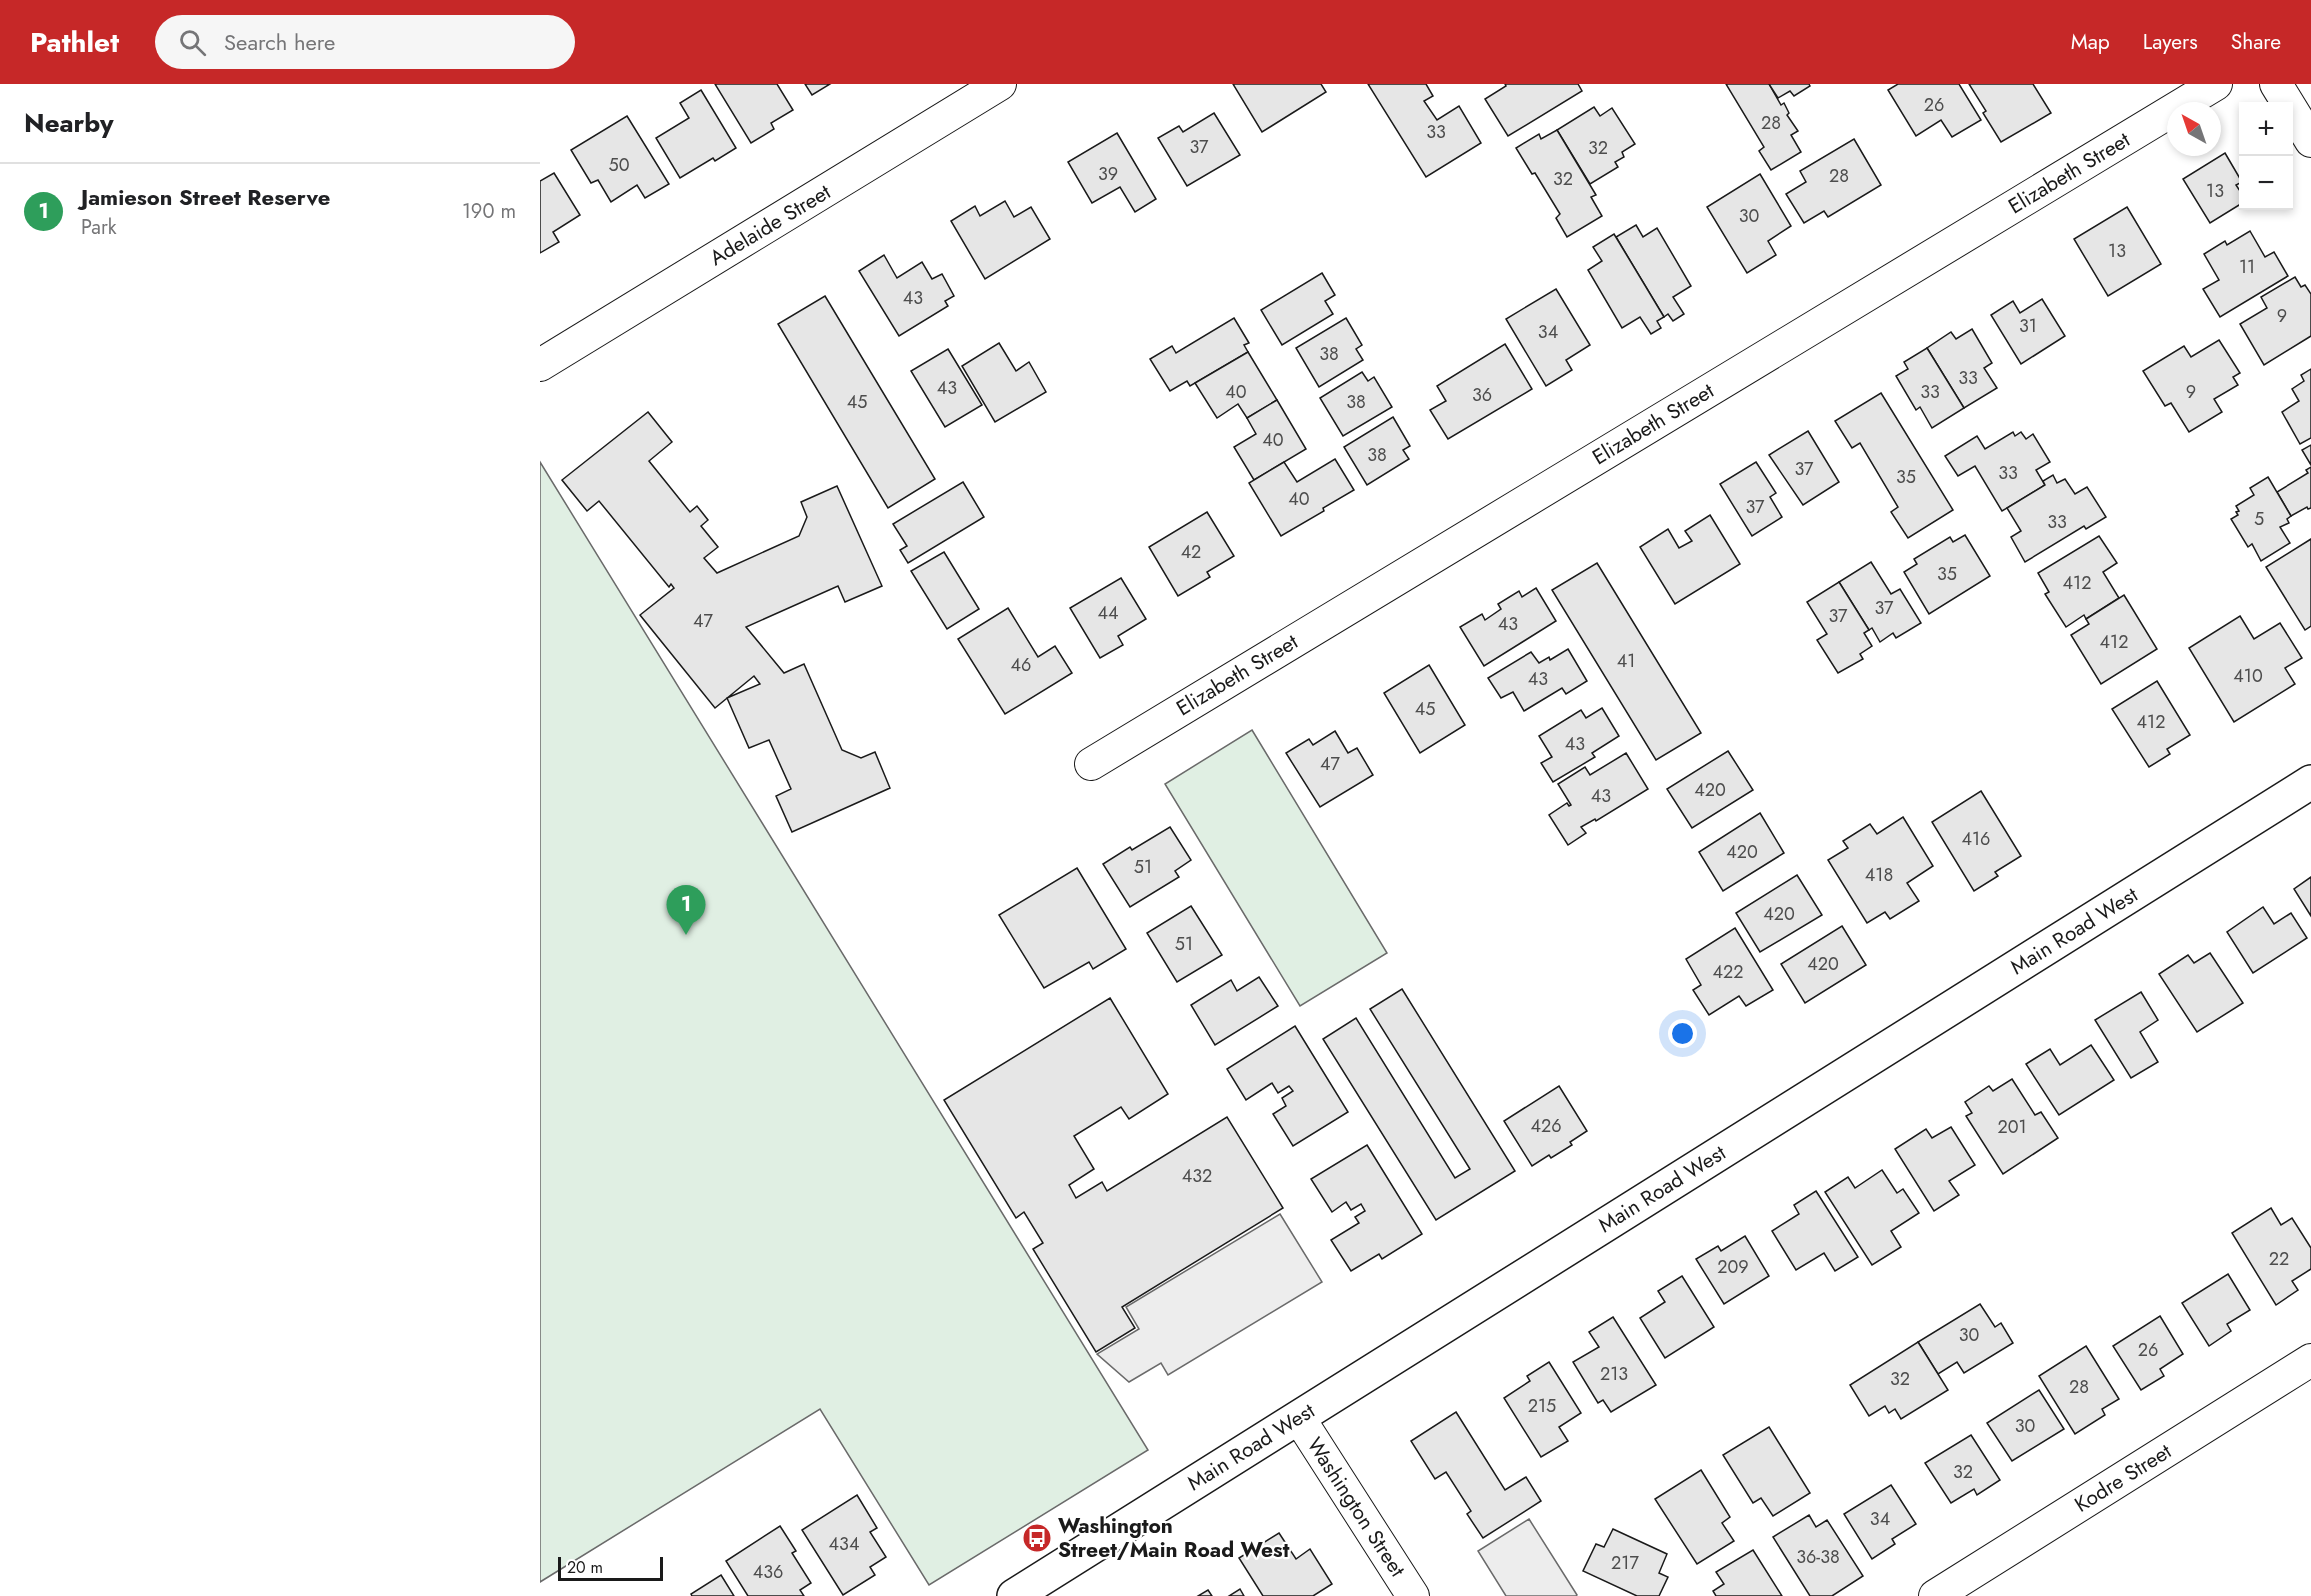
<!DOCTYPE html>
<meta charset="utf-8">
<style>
body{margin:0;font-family:Jost,sans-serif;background:#f6f6f6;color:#202124}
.controls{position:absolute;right:18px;top:18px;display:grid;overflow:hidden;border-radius:0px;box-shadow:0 3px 9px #0003}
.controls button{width:54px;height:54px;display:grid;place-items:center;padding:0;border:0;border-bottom:2px solid #e0e0e0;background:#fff;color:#202124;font:30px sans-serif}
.compass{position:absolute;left:1627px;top:18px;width:54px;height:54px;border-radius:50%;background:#fff;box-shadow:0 3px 9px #0003;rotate:320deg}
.scale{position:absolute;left:18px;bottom:15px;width:105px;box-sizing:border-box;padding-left:6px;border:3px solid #1a1a1a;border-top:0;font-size:16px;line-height:21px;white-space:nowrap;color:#1a1a1a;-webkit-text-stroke:4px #fff;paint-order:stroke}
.you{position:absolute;left:1143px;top:950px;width:21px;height:21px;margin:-15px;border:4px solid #fff;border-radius:50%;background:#1a73e8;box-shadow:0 0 0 9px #1a73e833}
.badge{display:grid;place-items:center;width:39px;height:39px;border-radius:50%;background:#c62828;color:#fff;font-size:20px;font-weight:700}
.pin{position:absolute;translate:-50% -50px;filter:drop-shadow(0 2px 3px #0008)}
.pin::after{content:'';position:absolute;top:32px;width:21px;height:18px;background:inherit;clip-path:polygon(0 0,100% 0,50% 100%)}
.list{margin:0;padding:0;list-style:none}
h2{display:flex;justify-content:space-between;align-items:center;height:78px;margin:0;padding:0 24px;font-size:26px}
h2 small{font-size:20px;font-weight:400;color:#757577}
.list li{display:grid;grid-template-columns:39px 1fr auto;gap:18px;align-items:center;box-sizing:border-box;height:96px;padding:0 24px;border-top:2px solid #e0e0e0}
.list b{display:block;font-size:22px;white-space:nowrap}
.list p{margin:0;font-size:20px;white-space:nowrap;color:#757577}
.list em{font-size:20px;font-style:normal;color:#757577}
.icon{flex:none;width:33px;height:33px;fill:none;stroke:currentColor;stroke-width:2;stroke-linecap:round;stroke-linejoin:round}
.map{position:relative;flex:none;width:1771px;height:1512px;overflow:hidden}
header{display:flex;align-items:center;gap:36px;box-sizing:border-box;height:84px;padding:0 30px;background:#c62828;color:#fff}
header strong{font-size:28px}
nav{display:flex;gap:33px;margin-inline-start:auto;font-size:21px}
.search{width:420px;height:54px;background:#f6f6f6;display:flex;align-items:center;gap:15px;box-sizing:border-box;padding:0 21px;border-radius:33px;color:#757577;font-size:22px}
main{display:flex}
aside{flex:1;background:#fff}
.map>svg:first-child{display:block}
.green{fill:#e0efe3;stroke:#6a6a6a;stroke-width:1.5}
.parking{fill:#ededed;stroke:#6a6a6a;stroke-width:1.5}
.building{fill:#e6e6e6;stroke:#1a1a1a;stroke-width:1.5}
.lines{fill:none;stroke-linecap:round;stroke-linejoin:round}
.street-casing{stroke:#1a1a1a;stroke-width:34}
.secondary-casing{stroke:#1a1a1a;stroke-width:36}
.street{stroke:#fff;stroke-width:32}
.secondary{stroke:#fff;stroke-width:33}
.labels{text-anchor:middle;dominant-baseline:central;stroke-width:4.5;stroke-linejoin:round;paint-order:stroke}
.number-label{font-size:18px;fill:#4d4d4d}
.street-label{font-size:21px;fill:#1a1a1a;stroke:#fff}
.poi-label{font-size:21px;font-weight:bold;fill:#1a1a1a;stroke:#fff;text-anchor:start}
</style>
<header>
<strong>Pathlet</strong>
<div class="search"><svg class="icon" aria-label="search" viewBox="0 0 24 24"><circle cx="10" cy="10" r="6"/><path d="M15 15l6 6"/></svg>Search here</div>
<nav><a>Map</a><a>Layers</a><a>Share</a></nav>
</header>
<main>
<aside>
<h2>Nearby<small></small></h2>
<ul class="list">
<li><span class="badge" style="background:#2e9e5b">1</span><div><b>Jamieson Street Reserve</b><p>Park</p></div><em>190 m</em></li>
</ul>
</aside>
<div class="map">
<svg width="1771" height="1512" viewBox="0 0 1771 1512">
<rect width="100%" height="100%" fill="#fff"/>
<g class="green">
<path d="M0,378L608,1366L389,1501L280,1325L0,1498Z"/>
<path d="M712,646L847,869L760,922L625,700Z"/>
</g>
<g class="parking">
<path d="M740,1130L782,1198L628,1291L621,1279L589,1298L557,1270L599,1245L586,1223Z"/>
<path d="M989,1435L1037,1511L1036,1512H966L938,1467Z"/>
</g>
<g class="building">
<path d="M175,0H237L253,26L231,39L234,45L211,59Z"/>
<path d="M265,0H290L272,11Z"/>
<path d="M693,0H781L786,8L722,48Z"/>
<path d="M828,0H886L893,12L884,17L897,36L919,22L941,59L886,93Z"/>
<path d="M965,0H1038L1042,7L968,52L945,15L966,2Z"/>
<path d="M1186,0H1229L1241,21L1244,19L1249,29L1247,31L1258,47L1251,51L1261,68L1231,86L1219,67L1224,63Z"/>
<path d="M1229,0H1269L1270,2L1254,12L1250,7L1238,14Z"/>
<path d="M1358,0H1419L1441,36L1412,53L1401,36L1376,52L1348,6Z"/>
<path d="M1429,0H1493L1511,29L1461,58L1443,29L1446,27Z"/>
<path d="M161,6L196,64L175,77L173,74L140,94L116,54L149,34L140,19Z"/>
<path d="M1054,23L1060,32L1072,24L1095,60L1082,68L1084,73L1075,78L1078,83L1050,100L1017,46Z"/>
<path d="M674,29L700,71L647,102L618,54L639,42L643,48Z"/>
<path d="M87,32L129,100L105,114L97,101L71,118L58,96L51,99L31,66Z"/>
<path d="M1017,46L1056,111L1051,113L1062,132L1027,153L1016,134L1020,130L995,89L992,90L976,64L999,50L1001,55Z"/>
<path d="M577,49L616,115L595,128L580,103L552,119L528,78Z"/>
<path d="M1314,55L1341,101L1288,133L1284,127L1264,139L1246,110L1266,98L1260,87Z"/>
<path d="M1685,69L1702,98L1696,101L1704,113V118L1670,139L1643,95Z"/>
<path d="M14,89L40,131L13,148L19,158L0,169V97Z"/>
<path d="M1220,90L1251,142L1228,157L1236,171L1207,189L1167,123Z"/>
<path d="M465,117L474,133L491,123L510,155L445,195L411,137L435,122L440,132Z"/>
<path d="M1587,123L1621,180L1568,212L1534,155Z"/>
<path d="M1096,141L1103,153L1117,144L1151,202L1133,213L1144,230L1133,237L1128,230L1124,233L1076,153Z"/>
<path d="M1710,147L1725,173L1734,168L1748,192L1680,233L1663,205L1679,196L1664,170L1685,157L1687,161Z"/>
<path d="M1074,150L1124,233L1117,237L1121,244L1111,250L1100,233L1082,244L1048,186L1062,177L1053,163Z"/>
<path d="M344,171L357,194L382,178L392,195L402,190L414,212L405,217L408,222L359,252L319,187Z"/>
<path d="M782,189L795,211L785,217L793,230L742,261L721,226Z"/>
<path d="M1755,193L1761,203L1765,201L1771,210V252L1724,281L1700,240L1727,224L1721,213Z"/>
<path d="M1016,205L1050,261L1026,276L1032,286L1006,302L966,235Z"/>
<path d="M285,212L395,395L348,424L238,240Z"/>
<path d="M1502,215L1525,252L1481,280L1451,231L1473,217L1480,229Z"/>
<path d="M694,234L709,259L704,261L708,268L650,302L647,297L630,307L610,275L632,262L636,269Z"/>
<path d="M806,234L822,261L816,265L823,276L779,303L756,264Z"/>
<path d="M1432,245L1452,279L1444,284L1457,304L1424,324L1387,264L1411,248L1416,255Z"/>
<path d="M1679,256L1700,289L1693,293L1698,301L1674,315L1682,328L1649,348L1631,319L1625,322L1603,287L1644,262L1651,273Z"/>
<path d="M459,259L476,287L489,278L506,308L455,338L422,282Z"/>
<path d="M965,260L992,305L908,355L890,326L906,317L897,302Z"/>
<path d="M1387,264L1424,324L1392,344L1380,323L1376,326L1356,292L1368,285L1364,278Z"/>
<path d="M408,265L442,321L405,343L371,287Z"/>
<path d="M708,268L737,316L707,334L698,320L677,334L655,299Z"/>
<path d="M1771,285V354L1760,360L1742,328L1759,317L1752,305L1764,297L1761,291Z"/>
<path d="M822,288L828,297L834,293L852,323L803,352L780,314Z"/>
<path d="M1341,309L1413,426L1368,454L1351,428L1358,423L1320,359L1312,364L1295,337Z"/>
<path d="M737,316L766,365L714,396L694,363L716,350L707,334Z"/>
<path d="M108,328L132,358L109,377L150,428L157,422L168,436L161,442L178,463L164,474L177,489L259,452L267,433L261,418L297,402L342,502L305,518L298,502L206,543L244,589L264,580L302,666L321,674L335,668L350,704L252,748L236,712L251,705L229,656L209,664L187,614L220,600L214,592L175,624L100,531L134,504L131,500L129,503L59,417L47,427L22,396Z"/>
<path d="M853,333L870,362L863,366L869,375L827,401L804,363Z"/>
<path d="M1268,347L1299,398L1263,421L1229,371Z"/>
<path d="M1473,348L1475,352L1481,348L1486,355L1493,350L1510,378L1496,386L1505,401L1462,427L1435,382L1418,392L1405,372L1437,352L1445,365Z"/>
<path d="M1771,361V381L1762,366Z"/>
<path d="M795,375L814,406L783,424L784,427L741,452L709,399L744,378L757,398Z"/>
<path d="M1216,378L1236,409L1230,413L1242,433L1212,452L1180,400Z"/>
<path d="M1771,383V424L1768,425L1767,423L1751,432L1737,408L1768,389L1766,386Z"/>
<path d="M1513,391L1517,399L1525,395L1535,410L1547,403L1566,433L1546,445L1544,442L1485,478L1471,453L1481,447L1467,424L1505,401L1503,397Z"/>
<path d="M1728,393L1751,432L1747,435L1749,439L1740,443L1750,459L1721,477L1712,460L1708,463L1691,435L1698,431L1696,428L1699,427L1696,422L1714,411L1710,404Z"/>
<path d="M423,398L444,433L368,479L360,466L367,462L353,440Z"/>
<path d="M667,428L694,472L667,488L670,493L638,512L609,463Z"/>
<path d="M1170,431L1200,480L1135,520L1100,463L1128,445L1139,464L1152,457L1145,447Z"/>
<path d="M1425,451L1450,492L1389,530L1364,488L1377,480L1374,475L1410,453L1413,458Z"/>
<path d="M1559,452L1577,479L1563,488L1579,514L1546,535L1544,531L1526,543L1505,510L1509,508L1498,489Z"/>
<path d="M1771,455V542L1765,546L1726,483Z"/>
<path d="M404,468L439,525L407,545L371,487Z"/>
<path d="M1331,478L1351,510L1360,505L1381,539L1356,554L1353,549L1340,558L1332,544L1329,546L1299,498Z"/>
<path d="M1057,479L1161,649L1116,676L1012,506Z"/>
<path d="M581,494L606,535L578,552L583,561L560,574L530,524Z"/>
<path d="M1299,498L1329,546L1324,549L1332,562L1320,570L1323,575L1298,589L1277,556L1287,550L1267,518Z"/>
<path d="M996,504L1016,537L944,582L920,543L942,530L945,536L961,525L958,520L979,507L982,513Z"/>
<path d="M1584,511L1617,565L1561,600L1531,551L1549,540L1546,535Z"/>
<path d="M468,524L498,573L515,562L532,589L465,630L418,555Z"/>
<path d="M1700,532L1714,555L1740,539L1762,574L1745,584L1755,600L1694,638L1649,564Z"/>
<path d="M1028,565L1047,597L1026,610L1022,604L984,627L973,608L961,614L948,594L991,568L999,579L1009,573L1010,576Z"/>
<path d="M889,581L925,641L880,669L844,609Z"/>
<path d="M1617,597L1650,651L1627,665L1630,670L1609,683L1572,625Z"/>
<path d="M1062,624L1079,652L1052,669L1055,673L1013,698L1001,679L1012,673L999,652L1041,626L1046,634Z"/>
<path d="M795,647L808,669L817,664L833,691L780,723L746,669L769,655L773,661Z"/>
<path d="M1188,667L1213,706L1152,744L1127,705Z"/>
<path d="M1086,669L1108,705L1056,737L1055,735L1041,743L1046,749L1028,761L1009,731L1027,719L1029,722L1031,721L1018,700L1045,683L1050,691Z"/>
<path d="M1441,707L1481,772L1455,788L1458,792L1434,807L1392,738Z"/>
<path d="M1220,729L1244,769L1183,807L1159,768Z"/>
<path d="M1363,733L1393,782L1367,799L1379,817L1350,835L1345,828L1327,839L1288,776L1308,764L1303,757L1330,740L1337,750Z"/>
<path d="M630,743L651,776L635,787L639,793L590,823L563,780L590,763L592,766Z"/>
<path d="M537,784L586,865L553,885L549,878L504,904L459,831Z"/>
<path d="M1257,791L1282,831L1220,868L1196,829Z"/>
<path d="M1771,793V832L1754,805Z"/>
<path d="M651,822L682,871L637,898L607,849Z"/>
<path d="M1723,823L1734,840L1751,829L1767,854L1713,889L1687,848Z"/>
<path d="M1302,842L1326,881L1265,919L1241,880Z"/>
<path d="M1195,844L1233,906L1206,922L1199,912L1169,931L1153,906L1161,901L1146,875Z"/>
<path d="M1670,869L1703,919L1657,948L1619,890L1648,871L1654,879Z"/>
<path d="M719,893L738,922L675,961L651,921L691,896L697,907Z"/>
<path d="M862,905L975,1087L896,1136L783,955L816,934L915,1094L930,1085L830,925Z"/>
<path d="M1601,908L1618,936L1600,948L1618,978L1591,994L1555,936Z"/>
<path d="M570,914L628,1010L589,1035L581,1023L534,1052L554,1085L529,1101L536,1114L562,1098L567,1107L687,1033L743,1124L582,1223L595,1244L556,1268L493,1165L503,1159L484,1128L476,1134L404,1016Z"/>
<path d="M755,942L808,1028L753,1062L733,1030L746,1022L742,1014L753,1007L749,1002L738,1009L732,999L706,1016L687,985Z"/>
<path d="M1551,961L1574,996L1519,1031L1486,980L1510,965L1520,981Z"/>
<path d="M1472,995L1495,1031L1501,1028L1518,1054L1463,1090L1426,1032L1432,1029L1425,1018L1449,1002L1453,1007Z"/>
<path d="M1019,1002L1047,1047L1030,1058L1032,1061L1011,1074L1009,1071L992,1082L964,1037Z"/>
<path d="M1411,1043L1435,1081L1409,1097L1419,1111L1394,1127L1355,1065L1386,1045L1392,1054Z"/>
<path d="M827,1061L882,1150L842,1175L839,1170L811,1187L791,1156L819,1139L815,1133L825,1127L821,1120L811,1126L806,1118L792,1128L771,1095Z"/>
<path d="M1342,1086L1357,1109L1363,1105L1379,1129L1351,1147L1361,1163L1332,1181L1285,1108L1308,1093L1315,1104Z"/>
<path d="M1276,1107L1318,1173L1295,1187L1284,1169L1256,1186L1232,1147L1259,1130L1254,1121Z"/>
<path d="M1731,1124L1741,1141L1752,1134L1771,1164V1185L1752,1197L1758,1206L1736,1221L1692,1149Z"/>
<path d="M1205,1152L1229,1192L1184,1220L1156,1175L1178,1162L1181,1167Z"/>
<path d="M1688,1190L1710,1226L1687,1240L1691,1247L1669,1262L1642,1219Z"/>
<path d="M1142,1192L1174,1243L1125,1274L1100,1234L1125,1218L1118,1207Z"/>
<path d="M1440,1220L1455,1243L1461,1239L1473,1259L1424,1289L1417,1278L1398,1290L1378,1258Z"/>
<path d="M1620,1232L1643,1270L1620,1285L1624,1292L1601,1306L1573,1262Z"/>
<path d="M1073,1233L1116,1301L1071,1328L1063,1316L1058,1319L1033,1278L1059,1263L1049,1248Z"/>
<path d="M1378,1258L1408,1306L1361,1335L1355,1325L1349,1329L1345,1322L1329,1332L1310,1301Z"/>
<path d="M1546,1262L1579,1315L1562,1325L1565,1331L1535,1350L1499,1292Z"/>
<path d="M1009,1278L1041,1329L1019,1343L1028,1357L1001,1373L964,1314L990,1297L987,1292Z"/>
<path d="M1499,1306L1524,1345L1472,1377L1447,1339Z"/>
<path d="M916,1328L965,1406L986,1393L1001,1417L943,1454L927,1430L931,1427L906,1388L895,1395L871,1357Z"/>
<path d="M1229,1343L1270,1409L1233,1432L1221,1414L1213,1419L1183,1371Z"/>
<path d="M1431,1351L1460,1396L1437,1411L1434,1405L1411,1419L1385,1379Z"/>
<path d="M1161,1386L1190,1433L1182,1439L1194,1457L1157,1480L1115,1415Z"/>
<path d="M1351,1401L1376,1440L1352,1455L1355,1460L1332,1475L1304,1430Z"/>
<path d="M317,1411L337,1444L330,1448L346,1473L330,1483L335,1491L303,1511L262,1446Z"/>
<path d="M1269,1431L1276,1443L1287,1436L1323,1492L1292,1512H1270L1233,1453Z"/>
<path d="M240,1442L256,1467L252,1469L271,1499L260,1506L264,1512H208L186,1477Z"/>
<path d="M1073,1445L1127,1470L1119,1489L1128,1493L1119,1512H1097L1043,1487L1056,1460L1064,1463Z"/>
<path d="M739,1449L756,1475L770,1465L792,1500L773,1512H723L699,1474Z"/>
<path d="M1213,1466L1242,1512H1176L1173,1507L1184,1500L1176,1488Z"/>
<path d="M181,1491L194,1512H152L151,1510Z"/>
<path d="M700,1505L704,1512H689Z"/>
<path d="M668,1506L672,1512H658Z"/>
</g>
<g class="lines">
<g class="street-casing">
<g id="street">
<path d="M1736,0L1771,57"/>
<path d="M0,281L460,0"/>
<path d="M551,680L1676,0"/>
<path d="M759,1334L873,1512"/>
<path d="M1395,1512L1771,1276"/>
</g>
</g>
<g class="secondary-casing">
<path id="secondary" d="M474,1512L1771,698"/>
</g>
<use href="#street" class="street"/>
<use href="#secondary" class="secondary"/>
</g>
<defs>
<g id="bus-disc" transform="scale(1.5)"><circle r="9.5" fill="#c62828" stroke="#fff"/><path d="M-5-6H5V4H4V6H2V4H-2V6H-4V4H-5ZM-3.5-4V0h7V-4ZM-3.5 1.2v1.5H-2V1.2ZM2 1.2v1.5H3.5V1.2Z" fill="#fff"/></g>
</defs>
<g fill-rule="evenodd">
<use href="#bus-disc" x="497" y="1454"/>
</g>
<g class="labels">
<g class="number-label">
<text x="1394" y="21">26</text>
<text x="1231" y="39">28</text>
<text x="896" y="48">33</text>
<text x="659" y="63">37</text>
<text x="1058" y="64">32</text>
<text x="79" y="81">50</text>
<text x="568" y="90">39</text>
<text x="1299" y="92">28</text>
<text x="1023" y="95">32</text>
<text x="1675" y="107">13</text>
<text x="1209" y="132">30</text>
<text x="1577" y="167">13</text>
<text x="1707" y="183">11</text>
<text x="373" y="214">43</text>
<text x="1742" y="232">9</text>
<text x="1488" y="242">31</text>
<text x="1008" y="248">34</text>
<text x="789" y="270">38</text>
<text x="1428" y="294">33</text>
<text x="407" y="304">43</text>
<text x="696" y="308">40</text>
<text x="1390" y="308">33</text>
<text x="1651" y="308">9</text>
<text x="942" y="311">36</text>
<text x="317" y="318">45</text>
<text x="816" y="318">38</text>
<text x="733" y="356">40</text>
<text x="837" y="371">38</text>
<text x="1264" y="385">37</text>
<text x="1468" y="389">33</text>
<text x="1366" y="393">35</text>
<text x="759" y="415">40</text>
<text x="1215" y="423">37</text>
<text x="1719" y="435">5</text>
<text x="1517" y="438">33</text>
<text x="651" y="468">42</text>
<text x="1407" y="490">35</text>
<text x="1537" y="499">412</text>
<text x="1344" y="524">37</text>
<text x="568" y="529">44</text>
<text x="1298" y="532">37</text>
<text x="163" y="537">47</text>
<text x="968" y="540">43</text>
<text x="1574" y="558">412</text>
<text x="1086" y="577">41</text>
<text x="481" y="581">46</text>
<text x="1708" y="592">410</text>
<text x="998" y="595">43</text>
<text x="885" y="625">45</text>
<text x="1611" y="638">412</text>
<text x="1035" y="660">43</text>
<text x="790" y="680">47</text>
<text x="1170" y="706">420</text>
<text x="1061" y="712">43</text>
<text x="1436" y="755">416</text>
<text x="1202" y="768">420</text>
<text x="603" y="783">51</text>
<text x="1339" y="791">418</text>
<text x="1239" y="830">420</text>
<text x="644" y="860">51</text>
<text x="1283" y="880">420</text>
<text x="1188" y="888">422</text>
<text x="1006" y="1042">426</text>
<text x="1472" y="1043">201</text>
<text x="657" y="1092">432</text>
<text x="1739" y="1175">22</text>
<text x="1193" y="1183">209</text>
<text x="1429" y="1251">30</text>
<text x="1608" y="1266">26</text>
<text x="1074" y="1290">213</text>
<text x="1360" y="1295">32</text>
<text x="1539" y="1303">28</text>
<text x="1002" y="1322">215</text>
<text x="1485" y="1342">30</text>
<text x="1423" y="1388">32</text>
<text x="1340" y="1435">34</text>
<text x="304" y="1460">434</text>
<text x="1278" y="1473">36-38</text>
<text x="1085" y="1479">217</text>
<text x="228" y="1488">436</text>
</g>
<g class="street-label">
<text transform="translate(1529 89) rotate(-31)">Elizabeth Street</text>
<text transform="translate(230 141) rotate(-31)">Adelaide Street</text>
<text transform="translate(1113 340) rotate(-31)">Elizabeth Street</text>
<text transform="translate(697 591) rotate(-31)">Elizabeth Street</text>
<text transform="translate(1534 847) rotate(-32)">Main Road West</text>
<text transform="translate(1122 1105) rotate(-32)">Main Road West</text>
<text transform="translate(711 1363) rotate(-32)">Main Road West</text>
<text transform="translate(1583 1394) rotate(-32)">Kodre Street</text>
<text transform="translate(816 1423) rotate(57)">Washington Street</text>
</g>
<g class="poi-label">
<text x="518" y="1442">Washington<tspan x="518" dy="24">Street/Main Road West</tspan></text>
</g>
</g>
</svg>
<div class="controls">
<button>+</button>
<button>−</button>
</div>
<svg class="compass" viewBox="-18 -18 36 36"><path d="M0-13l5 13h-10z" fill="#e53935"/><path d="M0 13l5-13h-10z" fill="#757577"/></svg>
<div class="scale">20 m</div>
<div class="you"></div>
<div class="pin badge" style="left:146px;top:851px;background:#2e9e5b">1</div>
</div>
</main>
